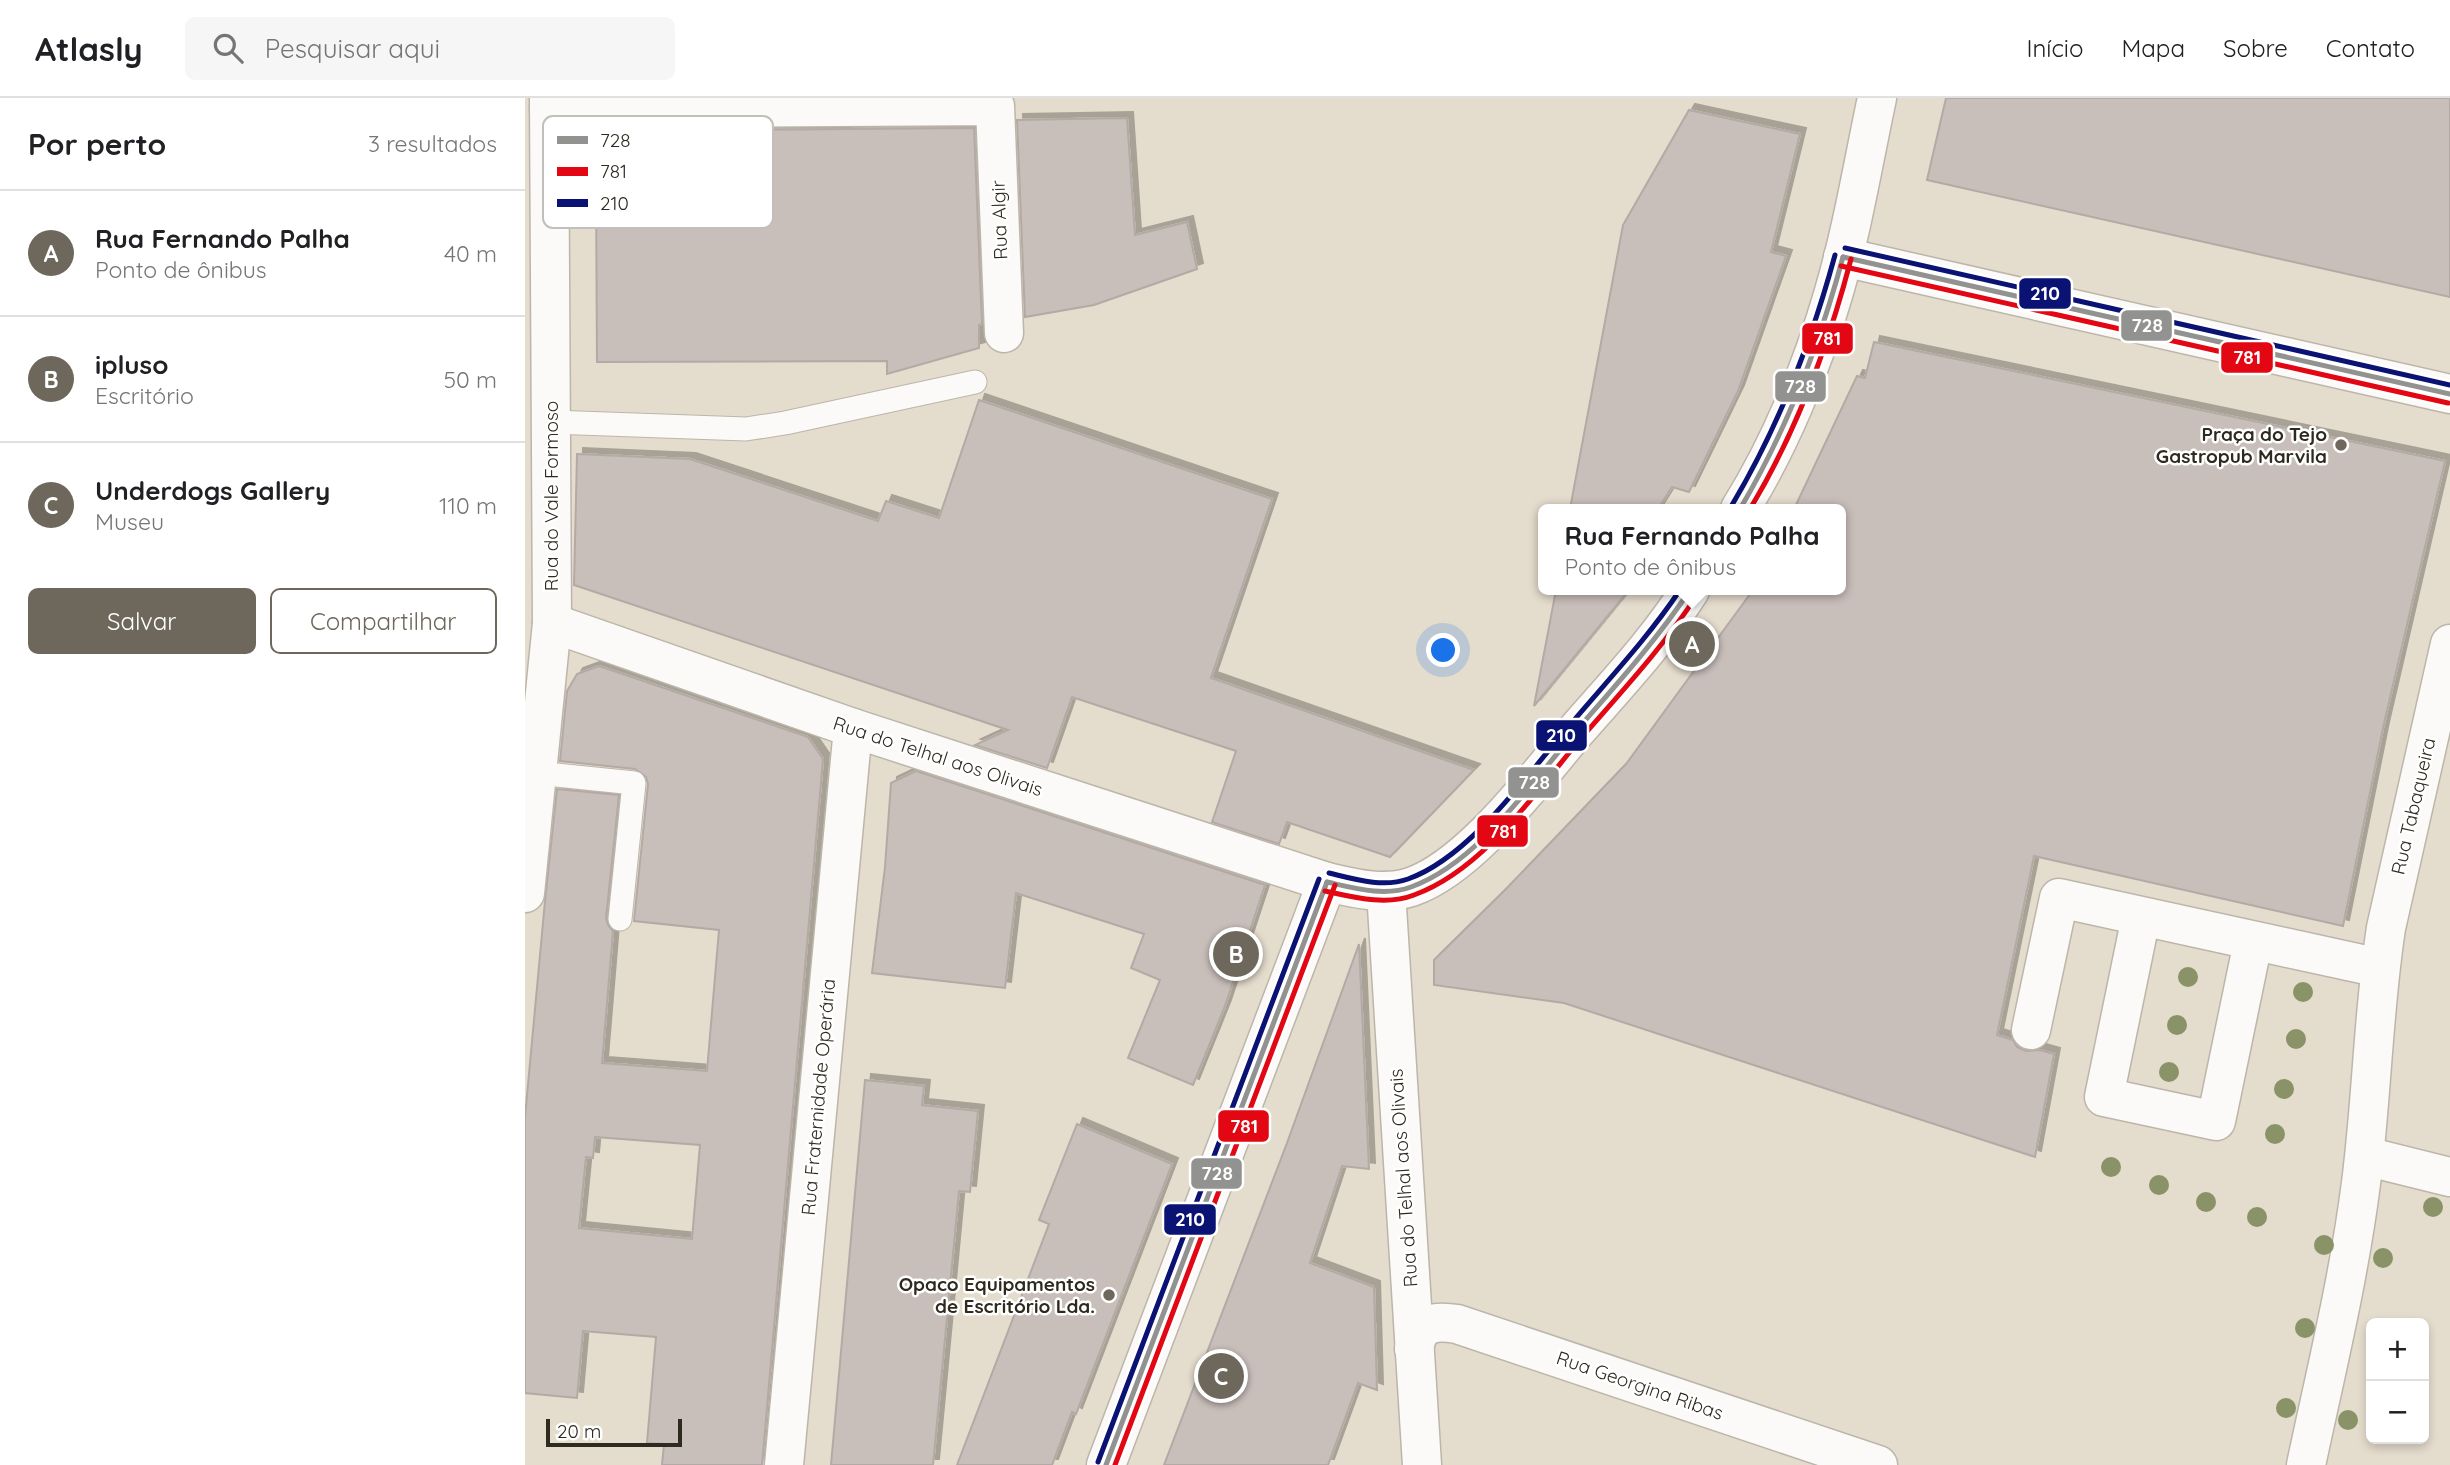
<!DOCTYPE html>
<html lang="pt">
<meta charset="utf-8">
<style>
body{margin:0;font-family:Quicksand,sans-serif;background:#f6f6f6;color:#202124}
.controls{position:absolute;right:21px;bottom:21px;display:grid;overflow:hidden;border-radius:10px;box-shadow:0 4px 10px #0003}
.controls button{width:63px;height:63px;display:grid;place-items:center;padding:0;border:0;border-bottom:2px solid #e0e0e0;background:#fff;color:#202124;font:35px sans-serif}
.scale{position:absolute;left:21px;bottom:18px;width:136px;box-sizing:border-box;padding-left:7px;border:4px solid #2f2a1f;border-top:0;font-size:19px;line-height:24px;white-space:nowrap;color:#2f2a1f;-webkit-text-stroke:5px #fff;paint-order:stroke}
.you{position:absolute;left:919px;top:553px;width:24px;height:24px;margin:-18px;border:5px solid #fff;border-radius:50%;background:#1a73e8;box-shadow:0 0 0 10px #1a73e833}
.badge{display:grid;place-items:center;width:46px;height:46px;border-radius:50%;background:#6e685c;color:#fff;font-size:23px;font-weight:700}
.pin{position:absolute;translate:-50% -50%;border:4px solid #fff;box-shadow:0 2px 7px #0006}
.popup{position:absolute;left:1013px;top:406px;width:308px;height:91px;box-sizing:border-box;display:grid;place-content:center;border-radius:10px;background:#fff;filter:drop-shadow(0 2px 5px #0005);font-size:23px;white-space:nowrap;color:#757577}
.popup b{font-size:26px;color:#202124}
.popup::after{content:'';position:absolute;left:50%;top:100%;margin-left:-14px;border:14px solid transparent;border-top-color:#fff}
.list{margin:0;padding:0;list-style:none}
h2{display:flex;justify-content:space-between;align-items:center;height:91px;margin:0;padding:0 28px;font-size:30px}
h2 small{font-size:23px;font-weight:400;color:#757577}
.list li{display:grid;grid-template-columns:46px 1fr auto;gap:21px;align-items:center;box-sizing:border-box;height:126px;padding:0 28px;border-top:2px solid #e0e0e0}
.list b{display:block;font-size:26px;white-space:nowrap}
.list p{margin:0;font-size:23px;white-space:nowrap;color:#757577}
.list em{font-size:23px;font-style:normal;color:#757577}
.actions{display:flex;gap:14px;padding:21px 28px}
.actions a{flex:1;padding:16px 0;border:2px solid #6e685c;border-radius:10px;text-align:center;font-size:24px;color:#6e685c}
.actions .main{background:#6e685c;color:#fff}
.icon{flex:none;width:38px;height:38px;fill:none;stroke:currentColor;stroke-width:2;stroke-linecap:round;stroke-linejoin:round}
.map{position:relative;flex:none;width:1925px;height:1367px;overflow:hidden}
header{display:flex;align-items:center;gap:42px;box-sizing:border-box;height:98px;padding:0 35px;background:#fff;border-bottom:2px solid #e0e0e0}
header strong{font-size:33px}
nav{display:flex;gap:38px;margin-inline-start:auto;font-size:24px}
.search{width:490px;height:63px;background:#f6f6f6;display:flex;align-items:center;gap:18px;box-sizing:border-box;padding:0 24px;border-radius:10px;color:#757577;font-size:26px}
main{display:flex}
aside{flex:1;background:#fff}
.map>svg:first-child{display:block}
.building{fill:#c8beba;stroke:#b4aaa5;stroke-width:2;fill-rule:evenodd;filter:url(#shadow)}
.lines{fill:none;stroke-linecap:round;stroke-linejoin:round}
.lane-casing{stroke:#bcb6aa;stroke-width:25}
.street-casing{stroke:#bcb6aa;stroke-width:41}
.lane{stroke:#fbfaf8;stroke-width:23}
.street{stroke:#fbfaf8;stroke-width:38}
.bus-1-casing{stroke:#fff;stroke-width:10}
.bus-2-casing{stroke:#fff;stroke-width:10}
.bus-3-casing{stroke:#fff;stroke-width:10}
.bus-1{stroke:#929290;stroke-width:5}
.bus-2{stroke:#e30613;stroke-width:5}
.bus-3{stroke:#0a1274;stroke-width:5}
.tree{fill:#8a9267}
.poi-dot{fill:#6e685c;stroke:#fff;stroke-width:2.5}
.labels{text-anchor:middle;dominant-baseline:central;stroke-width:5;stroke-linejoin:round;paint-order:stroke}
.street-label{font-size:19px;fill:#2f2a1f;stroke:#fff}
.poi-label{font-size:19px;font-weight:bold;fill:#2f2a1f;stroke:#fff;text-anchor:end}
.key{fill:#fff;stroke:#c1bfbc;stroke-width:2}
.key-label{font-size:19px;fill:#2f2a1f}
.line-badge{stroke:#fff;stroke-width:2.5}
.badge-label{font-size:19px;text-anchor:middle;font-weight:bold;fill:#fff}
</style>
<header>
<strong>Atlasly</strong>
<div class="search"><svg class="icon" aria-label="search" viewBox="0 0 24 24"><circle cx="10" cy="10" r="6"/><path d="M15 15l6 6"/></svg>Pesquisar aqui</div>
<nav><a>Início</a><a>Mapa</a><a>Sobre</a><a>Contato</a></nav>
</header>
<main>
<aside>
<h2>Por perto<small>3 resultados</small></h2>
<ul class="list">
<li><span class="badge">A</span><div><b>Rua Fernando Palha</b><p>Ponto de ônibus</p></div><em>40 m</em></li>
<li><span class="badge">B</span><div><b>ipluso</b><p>Escritório</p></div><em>50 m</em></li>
<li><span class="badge">C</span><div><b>Underdogs Gallery</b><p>Museu</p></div><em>110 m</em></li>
</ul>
<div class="actions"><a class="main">Salvar</a><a>Compartilhar</a></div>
</aside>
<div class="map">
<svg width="1925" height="1367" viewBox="0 0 1925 1367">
<defs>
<filter id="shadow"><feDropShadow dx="6" dy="-6" stdDeviation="0" flood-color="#0004"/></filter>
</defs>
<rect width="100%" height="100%" fill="#e4dccd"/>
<g class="building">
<path d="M1421,0H1925V199L1402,82Z"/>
<path d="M1164,12L1275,36L1246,154L1261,158L1213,293L1164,394L1147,389L1133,411H1045L1098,127Z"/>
<path d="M602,20L610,137L662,124L672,171L569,207L500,219L492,22Z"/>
<path d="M449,30L457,226L454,227V250L362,276V263L72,264L71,88H48V33Z"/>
<path d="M1349,244L1920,363L1858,630L1818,828L1509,758L1472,937L1488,942L1492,949L1501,953L1515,952L1529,956L1510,1059L1039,905L909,887V862L979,793L1101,666L1228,492H1316V411H1269L1332,278L1340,280Z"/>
<path d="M454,302L747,401L686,580L949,672L865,759L762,724L754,746L687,724L711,653L547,599L522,670L450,647L483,632L49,487L52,356L165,361L353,423L361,403L414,420Z"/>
<path d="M1031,492H1104L1009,608Z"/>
<path d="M74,568L283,639L298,661L237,1367H137L139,1346L122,1345L131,1239L58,1233L52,1300L0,1295V1019L20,803L32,691L94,697L81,820L83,827L88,833L77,965L182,973L194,832L109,823L123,686L121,679L110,671L35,663L42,593L52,576ZM70,1039L175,1047L167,1141L54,1130L61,1059L68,1060Z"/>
<path d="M391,673L740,787L700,908L668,987L603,960L635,882L606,870L619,836L491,795L480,890L347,875L360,769L366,685Z"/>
<path d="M834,846L844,1071L817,1068L785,1165L849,1189L852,1292L833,1285L803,1367H639L762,1045Z"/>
<path d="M340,982L399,988L397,1007L453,1013L445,1094L434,1093L408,1367H306Z"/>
<path d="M552,1026L647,1066L551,1316L547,1314L527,1367H432L524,1126L514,1122Z"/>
</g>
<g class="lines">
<g class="lane-casing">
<g id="lane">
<path d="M26,324L221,331L260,325L450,284"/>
<path d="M12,675L109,685L95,821"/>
</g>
</g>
<g class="street-casing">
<g id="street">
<path d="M24,11L470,8L479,235"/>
<path d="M1318,159L1925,296"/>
<path d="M1215,411C1255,347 1287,269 1308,197C1327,133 1338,66 1352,0"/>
<path d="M27,525L328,630L802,784C828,790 859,798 886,789C945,769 1010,681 1051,633C1091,587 1133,543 1165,492"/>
<path d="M861,793L897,1367"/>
<path d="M0,795L27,525L24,0"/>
<path d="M1616,819L1579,999L1691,1023L1728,844"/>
<path d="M1506,932L1534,800L1855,870"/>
<path d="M1840,1058L1925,1079"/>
<path d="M889,1251C893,1225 908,1222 932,1226L1353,1367"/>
<path d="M259,1367L328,630"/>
<path d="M581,1367L802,784"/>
<path d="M1781,1367C1801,1273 1824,1180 1836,1085C1847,1000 1848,914 1861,830L1925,546"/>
</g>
</g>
<use href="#lane" class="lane"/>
<use href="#street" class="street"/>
<g class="bus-1-casing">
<g id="bus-1">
<path d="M1318,159L1925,296"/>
<path d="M1215,411C1262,332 1294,248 1318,159"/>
<path d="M802,784C829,790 859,799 886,789C953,765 1006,685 1051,633C1091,587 1131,543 1165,492"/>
<path d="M581,1367L802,784"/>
</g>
</g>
<g class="bus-2-casing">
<g id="bus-2">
<path d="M1316,168L1923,305"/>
<path d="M1225,411C1272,333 1303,249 1326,161"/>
<path d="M800,793C828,799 861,808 889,797C959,772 1012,692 1058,638C1098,592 1139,548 1172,497"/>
<path d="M590,1367L810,787"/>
</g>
</g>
<g class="bus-3-casing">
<g id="bus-3">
<path d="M1320,150L1925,287"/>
<path d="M1207,407C1254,328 1286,245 1310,157"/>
<path d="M804,775C829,781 858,790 883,781C945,759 1002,677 1044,628C1082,583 1122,541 1155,492"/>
<path d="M573,1364L794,781"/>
</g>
</g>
<use href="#bus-1" class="bus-1"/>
<use href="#bus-2" class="bus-2"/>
<use href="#bus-3" class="bus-3"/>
</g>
<g class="tree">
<circle cx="1663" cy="879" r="10"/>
<circle cx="1778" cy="894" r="10"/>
<circle cx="1652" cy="927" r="10"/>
<circle cx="1771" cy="941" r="10"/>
<circle cx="1644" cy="974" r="10"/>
<circle cx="1759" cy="991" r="10"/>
<circle cx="1750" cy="1036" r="10"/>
<circle cx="1586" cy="1069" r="10"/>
<circle cx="1634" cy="1087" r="10"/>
<circle cx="1681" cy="1104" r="10"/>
<circle cx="1908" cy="1109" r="10"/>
<circle cx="1732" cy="1119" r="10"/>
<circle cx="1799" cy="1147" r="10"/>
<circle cx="1858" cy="1160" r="10"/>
<circle cx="1780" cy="1230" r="10"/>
<circle cx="1761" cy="1310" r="10"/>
<circle cx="1823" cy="1322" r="10"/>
</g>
<g class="poi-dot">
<circle cx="1816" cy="347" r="7"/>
<circle cx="584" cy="1197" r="7"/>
</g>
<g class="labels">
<g class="street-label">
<text transform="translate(474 122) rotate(-92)">Rua Algir</text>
<text transform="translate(26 398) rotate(-90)">Rua do Vale Formoso</text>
<text transform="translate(413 658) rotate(18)">Rua do Telhal aos Olivais</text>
<text transform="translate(1888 708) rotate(-77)">Rua Tabaqueira</text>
<text transform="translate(293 999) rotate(-85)">Rua Fraternidade Operária</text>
<text transform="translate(878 1080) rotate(-94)">Rua do Telhal aos Olivais</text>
<text transform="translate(1115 1287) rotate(19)">Rua Georgina Ribas</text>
</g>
<g class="poi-label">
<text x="1802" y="336">Praça do Tejo<tspan x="1802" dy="22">Gastropub Marvila</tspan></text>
<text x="570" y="1186">Opaco Equipamentos<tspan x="570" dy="22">de Escritório Lda.</tspan></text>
</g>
</g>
<rect x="18" y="18" width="230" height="112" rx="10" class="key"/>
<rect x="32" y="38" width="31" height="8" fill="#929290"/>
<rect x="32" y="69" width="31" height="9" fill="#e30613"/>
<rect x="32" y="101" width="31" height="8" fill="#0a1274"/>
<g class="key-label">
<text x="75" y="49">728</text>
<text x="75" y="80">781</text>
<text x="75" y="112">210</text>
</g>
<g class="line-badge">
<rect x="1493" y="179" width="54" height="33" rx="7" fill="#0a1274"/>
<rect x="1595" y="211" width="53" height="33" rx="7" fill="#929290"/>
<rect x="1276" y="224" width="53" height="33" rx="7" fill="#e30613"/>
<rect x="1695" y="243" width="54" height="33" rx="7" fill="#e30613"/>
<rect x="1249" y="272" width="53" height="33" rx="7" fill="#929290"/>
<rect x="1010" y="621" width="53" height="33" rx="7" fill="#0a1274"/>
<rect x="982" y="668" width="53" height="33" rx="7" fill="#929290"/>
<rect x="951" y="716" width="53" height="34" rx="7" fill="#e30613"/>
<rect x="692" y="1011" width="53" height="34" rx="7" fill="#e30613"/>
<rect x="665" y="1059" width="53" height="33" rx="7" fill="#929290"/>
<rect x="638" y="1105" width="54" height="33" rx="7" fill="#0a1274"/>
</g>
<g class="badge-label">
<text x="1520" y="202">210</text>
<text x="1622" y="234">728</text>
<text x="1302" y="247">781</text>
<text x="1722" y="266">781</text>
<text x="1275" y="295">728</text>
<text x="1036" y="644">210</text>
<text x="1009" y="691">728</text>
<text x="978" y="740">781</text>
<text x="719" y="1035">781</text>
<text x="692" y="1082">728</text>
<text x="665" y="1128">210</text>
</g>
</svg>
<div class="controls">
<button>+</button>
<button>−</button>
</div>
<div class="scale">20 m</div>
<div class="you"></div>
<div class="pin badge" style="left:1167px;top:546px">A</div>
<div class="popup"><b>Rua Fernando Palha</b>Ponto de ônibus</div>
<div class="pin badge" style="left:711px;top:856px">B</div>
<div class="pin badge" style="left:696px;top:1278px">C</div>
</div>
</main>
